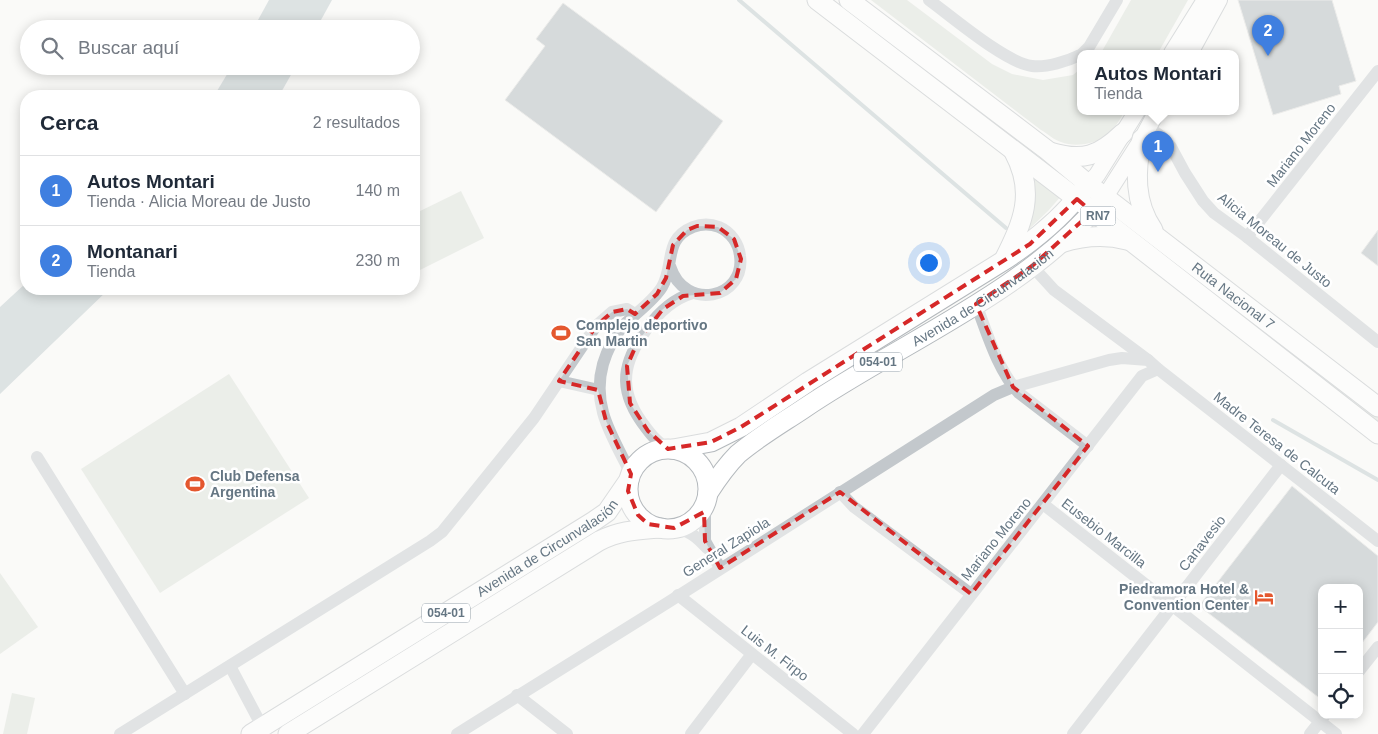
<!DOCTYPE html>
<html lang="es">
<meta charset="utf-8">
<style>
body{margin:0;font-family:Arial,sans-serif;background:#f6f6f7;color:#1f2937}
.controls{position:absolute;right:15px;bottom:15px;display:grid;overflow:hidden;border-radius:10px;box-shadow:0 2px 12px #0003}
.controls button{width:45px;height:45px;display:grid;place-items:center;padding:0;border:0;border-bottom:1px solid #e0e1e3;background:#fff;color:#1f2937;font:25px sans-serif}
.you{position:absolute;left:928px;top:262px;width:18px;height:18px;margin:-12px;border:4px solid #fff;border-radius:50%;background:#1a73e8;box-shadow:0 0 0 8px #1a73e833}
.badge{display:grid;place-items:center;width:32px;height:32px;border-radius:50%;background:#111827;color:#fff;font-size:16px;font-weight:700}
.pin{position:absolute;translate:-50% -41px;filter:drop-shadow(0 1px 2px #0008)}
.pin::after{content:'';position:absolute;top:26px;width:18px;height:15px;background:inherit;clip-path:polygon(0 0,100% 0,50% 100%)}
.popup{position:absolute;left:1077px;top:50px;width:162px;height:65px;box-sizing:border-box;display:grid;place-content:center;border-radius:10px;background:#fff;filter:drop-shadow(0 1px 4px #0005);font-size:16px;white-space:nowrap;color:#747a83}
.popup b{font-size:19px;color:#1f2937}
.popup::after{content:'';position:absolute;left:50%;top:100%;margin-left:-10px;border:10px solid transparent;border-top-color:#fff}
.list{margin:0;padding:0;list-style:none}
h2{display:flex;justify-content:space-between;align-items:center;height:65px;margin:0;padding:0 20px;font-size:21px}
h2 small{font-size:16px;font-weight:400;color:#747a83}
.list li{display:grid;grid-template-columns:32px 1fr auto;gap:15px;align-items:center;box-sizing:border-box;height:70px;padding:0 20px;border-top:1px solid #e0e1e3}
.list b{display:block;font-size:19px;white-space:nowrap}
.list p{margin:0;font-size:16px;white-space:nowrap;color:#747a83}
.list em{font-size:16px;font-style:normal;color:#747a83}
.icon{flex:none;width:28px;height:28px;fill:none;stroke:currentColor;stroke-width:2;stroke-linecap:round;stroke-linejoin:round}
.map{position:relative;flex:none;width:1378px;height:734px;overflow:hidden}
.search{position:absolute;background:#fff;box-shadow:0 2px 12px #0003;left:20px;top:20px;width:400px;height:55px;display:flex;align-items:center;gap:12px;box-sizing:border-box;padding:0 18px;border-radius:28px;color:#747a83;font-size:19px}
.panel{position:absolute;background:#fff;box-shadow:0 2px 12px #0003;left:20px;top:90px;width:400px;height:205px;border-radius:20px}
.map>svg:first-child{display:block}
.green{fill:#dadfd7}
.water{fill:#bbc7cb}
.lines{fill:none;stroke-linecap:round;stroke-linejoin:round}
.stream{stroke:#bbc7cb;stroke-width:4}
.building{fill:#aab3b9;stroke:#dcdcda}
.major-casing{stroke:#b5babe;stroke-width:18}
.highway-casing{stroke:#b4b9bd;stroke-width:21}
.minor{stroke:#c3c8cc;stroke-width:12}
.major{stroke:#fff;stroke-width:16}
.highway{stroke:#fff;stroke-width:19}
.marked{fill:none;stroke:#d62828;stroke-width:4;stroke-dasharray:10 6;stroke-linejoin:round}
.labels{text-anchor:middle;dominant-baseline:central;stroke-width:5;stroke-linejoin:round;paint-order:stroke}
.shield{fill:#fff;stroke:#939fa8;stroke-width:1}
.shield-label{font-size:12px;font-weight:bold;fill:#657683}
.street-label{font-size:14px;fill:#657683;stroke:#fff}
.poi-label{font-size:14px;font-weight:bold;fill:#657683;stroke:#fff;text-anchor:start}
</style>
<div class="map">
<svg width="1378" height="734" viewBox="0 0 1378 734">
<rect width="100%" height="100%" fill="#fafaf8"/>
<g class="green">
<path d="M871,0H907L992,64L1012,74L1043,80L1073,75L1080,69V111H1125C1120,119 1116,127 1109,133C1098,144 1075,148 1061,142C1054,140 1048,134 1041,130Z"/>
<path d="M1131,0H1188L1158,53H1101Z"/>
<path d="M1033,173L1062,195L1048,211L1023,235L1034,190Z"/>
<path d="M461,191L484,238L414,273V214Z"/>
<path d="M1178,259L1378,416V426L1169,261Z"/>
<path d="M229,374L309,498L160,593L81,469Z"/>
<path d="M0,573L38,627L0,654Z"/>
<path d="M12,693L35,698L27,734H3Z"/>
</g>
<g class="water">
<path d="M269,0H332L316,29H253Z"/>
<path d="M232,66H296L279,96H214Z"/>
<path d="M26,283V289H109L0,394V307Z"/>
</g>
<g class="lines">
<g class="stream">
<path d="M739,0L1006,228"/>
<path d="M1273,420L1378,480"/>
</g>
</g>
<g class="building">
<path d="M1238,0H1332L1356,81L1339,86L1341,94L1273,115Z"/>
<path d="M563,3L723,121L656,212L505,100L545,46L536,39Z"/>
<path d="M1378,230V266L1361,253Z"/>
<path d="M1292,486L1378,556V622L1359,647V588H1322V700L1199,606Z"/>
</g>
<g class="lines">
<g class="major-casing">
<g id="major">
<path d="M1172,53L1205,0"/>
<path d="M1190,53L1219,0"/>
<path d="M1088,184L1097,175L1137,111"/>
<path d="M1105,197L1142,139L1157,111"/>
</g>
</g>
<g class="highway-casing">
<g id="highway">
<path d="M817,0L1077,199L1378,434"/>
<path id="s1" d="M849,0L1047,150L1088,184L1378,407"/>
<path d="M1142,139C1135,171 1134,202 1153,230"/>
<path d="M1050,152C1083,162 1099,156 1123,133"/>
<path d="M1061,243C1083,236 1104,234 1127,240"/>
<path d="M1004,260C1023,222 1036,193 1014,152"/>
<path d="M673,449L711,442L741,427L808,382L1003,261C1034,241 1062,218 1084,189"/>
<circle cx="668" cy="489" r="40"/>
<path id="s2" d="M708,493C717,479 726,466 738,454C758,437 782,423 803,409C900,343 1025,293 1101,202"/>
<path id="s3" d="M251,734L594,521L607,512L629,480"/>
<path d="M288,734L599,541C621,530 637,530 661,528"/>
</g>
</g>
<g class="minor">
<path d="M929,0C952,17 1006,63 1032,66C1046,68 1068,61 1080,55"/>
<path d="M1083,53L1089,47L1117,0"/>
<path d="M1148,127L1162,137L1171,147L1185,173L1203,201L1214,213L1247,237L1378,342"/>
<path d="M1247,237L1378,71"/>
<path d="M1032,266L1054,290L1148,360"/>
<path d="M976,304C987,333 998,371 1019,393L1088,446"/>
<path d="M559,381L599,390"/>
<path d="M668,449C656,442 649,432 641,421C618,388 623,362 646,330C658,313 672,299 693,293"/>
<path d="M37,457L185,694"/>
<path d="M631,474C613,437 591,407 603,364C607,351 613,338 622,327C634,314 653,302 662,287C675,265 663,239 693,227C701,224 711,224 719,227C731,232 739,244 740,256C746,298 685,313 670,266"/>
<path d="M840,492L854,507L971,594"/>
<path d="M1043,504L1336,734"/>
<path d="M705,506V541L720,568"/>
<path d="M674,528C689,530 697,537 707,548"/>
<path d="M678,595L853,734"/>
<path d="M230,666L265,732"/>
<path d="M1359,671L1378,647"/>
<path d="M517,695L567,734"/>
<path d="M120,734L430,541L442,532L534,418L596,326L612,312L627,309L635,314"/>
<path d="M457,734L667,603L994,395L1013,387L1109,360L1122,358L1148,360L1158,369L1378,541"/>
<path d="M691,734L752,654"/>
<path d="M863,734L1142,376L1158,369"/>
<path d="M1073,734L1281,465"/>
<path d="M1310,734L1325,715"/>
</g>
<use href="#major" class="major"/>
<use href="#highway" class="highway"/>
</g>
<path d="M0 0H1378V734H0ZM1077,199L1092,212L1032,266L976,304L1013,387L1088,446L971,594L840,492L720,568L705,541L704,512L674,528L648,524L638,515L628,491L631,474L606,421L598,390L559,381L596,326L612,312L627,309L635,314L657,294L666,278L673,245L687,230L697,226L718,227L734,239L741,259L736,279L720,293L683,296L663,309L638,341L627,366L630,403L648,431L668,449L711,442L741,427L1030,244Z" fill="#fafaf8" fill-opacity=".55" fill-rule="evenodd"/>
<path class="marked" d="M1077,199L1092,212L1032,266L976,304L1013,387L1088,446L971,594L840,492L720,568L705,541L704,512L674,528L648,524L638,515L628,491L631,474L606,421L598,390L559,381L596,326L612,312L627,309L635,314L657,294L666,278L673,245L687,230L697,226L718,227L734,239L741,259L736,279L720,293L683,296L663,309L638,341L627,366L630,403L648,431L668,449L711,442L741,427L1030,244Z"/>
<defs>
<g id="stadium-bare" transform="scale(1.5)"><path d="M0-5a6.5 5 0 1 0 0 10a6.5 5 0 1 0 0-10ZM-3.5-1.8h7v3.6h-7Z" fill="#e4572e" stroke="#fff" stroke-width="2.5" paint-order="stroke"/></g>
<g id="hotel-bare" transform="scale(1.5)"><path d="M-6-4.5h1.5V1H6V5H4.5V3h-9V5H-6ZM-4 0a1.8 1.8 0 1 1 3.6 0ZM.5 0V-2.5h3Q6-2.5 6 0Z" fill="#e4572e" stroke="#fff" stroke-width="2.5" paint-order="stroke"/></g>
</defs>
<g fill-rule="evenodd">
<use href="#stadium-bare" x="561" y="333"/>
<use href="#stadium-bare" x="195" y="484"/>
<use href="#hotel-bare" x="1264" y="597"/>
</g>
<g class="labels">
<g class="shield">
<rect x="1080.5" y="206.5" width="35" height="19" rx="4"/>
<rect x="854" y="352.5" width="48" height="19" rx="4"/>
<rect x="422" y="603.5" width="48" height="19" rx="4"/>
</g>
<g class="shield-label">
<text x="1098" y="216">RN7</text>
<text x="878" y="362">054-01</text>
<text x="446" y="613">054-01</text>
</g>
<g class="street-label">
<text transform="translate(1301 145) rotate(-52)">Mariano Moreno</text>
<text transform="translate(1275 240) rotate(39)">Alicia Moreau de Justo</text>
<text stroke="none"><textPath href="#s1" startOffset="485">Ruta Nacional 7</textPath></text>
<text stroke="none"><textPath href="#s2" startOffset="340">Avenida de Circunvalación</textPath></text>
<text transform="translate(1277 443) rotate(38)">Madre Teresa de Calcuta</text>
<text transform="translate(1104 533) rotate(38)">Eusebio Marcilla</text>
<text transform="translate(996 539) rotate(-51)">Mariano Moreno</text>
<text transform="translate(1202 543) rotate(-52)">Canavesio</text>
<text stroke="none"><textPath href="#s3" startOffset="350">Avenida de Circunvalación</textPath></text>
<text transform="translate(726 547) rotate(-32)">General Zapiola</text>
<text transform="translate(775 653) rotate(38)">Luis M. Firpo</text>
</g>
<g class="poi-label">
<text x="576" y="325">Complejo deportivo<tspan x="576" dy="16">San Martin</tspan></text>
<text x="210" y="476">Club Defensa<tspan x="210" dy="16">Argentina</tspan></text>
<text x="1249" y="589" text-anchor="end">Piedramora Hotel &amp;<tspan x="1249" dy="16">Convention Center</tspan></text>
</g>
</g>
</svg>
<div class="controls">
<button>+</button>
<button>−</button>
<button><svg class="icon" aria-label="locate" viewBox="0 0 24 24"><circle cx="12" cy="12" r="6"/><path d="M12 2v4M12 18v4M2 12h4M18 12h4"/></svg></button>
</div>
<div class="you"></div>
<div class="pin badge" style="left:1158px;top:172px;background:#3f7fe0">1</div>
<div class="popup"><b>Autos Montari</b>Tienda</div>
<div class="pin badge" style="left:1268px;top:56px;background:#3f7fe0">2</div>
<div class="search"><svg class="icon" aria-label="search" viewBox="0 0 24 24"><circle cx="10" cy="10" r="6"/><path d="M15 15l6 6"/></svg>Buscar aquí</div>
<section class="panel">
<h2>Cerca<small>2 resultados</small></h2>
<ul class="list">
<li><span class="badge" style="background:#3f7fe0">1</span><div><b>Autos Montari</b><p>Tienda · Alicia Moreau de Justo</p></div><em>140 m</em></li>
<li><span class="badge" style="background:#3f7fe0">2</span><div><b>Montanari</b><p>Tienda</p></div><em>230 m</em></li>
</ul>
</section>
</div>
